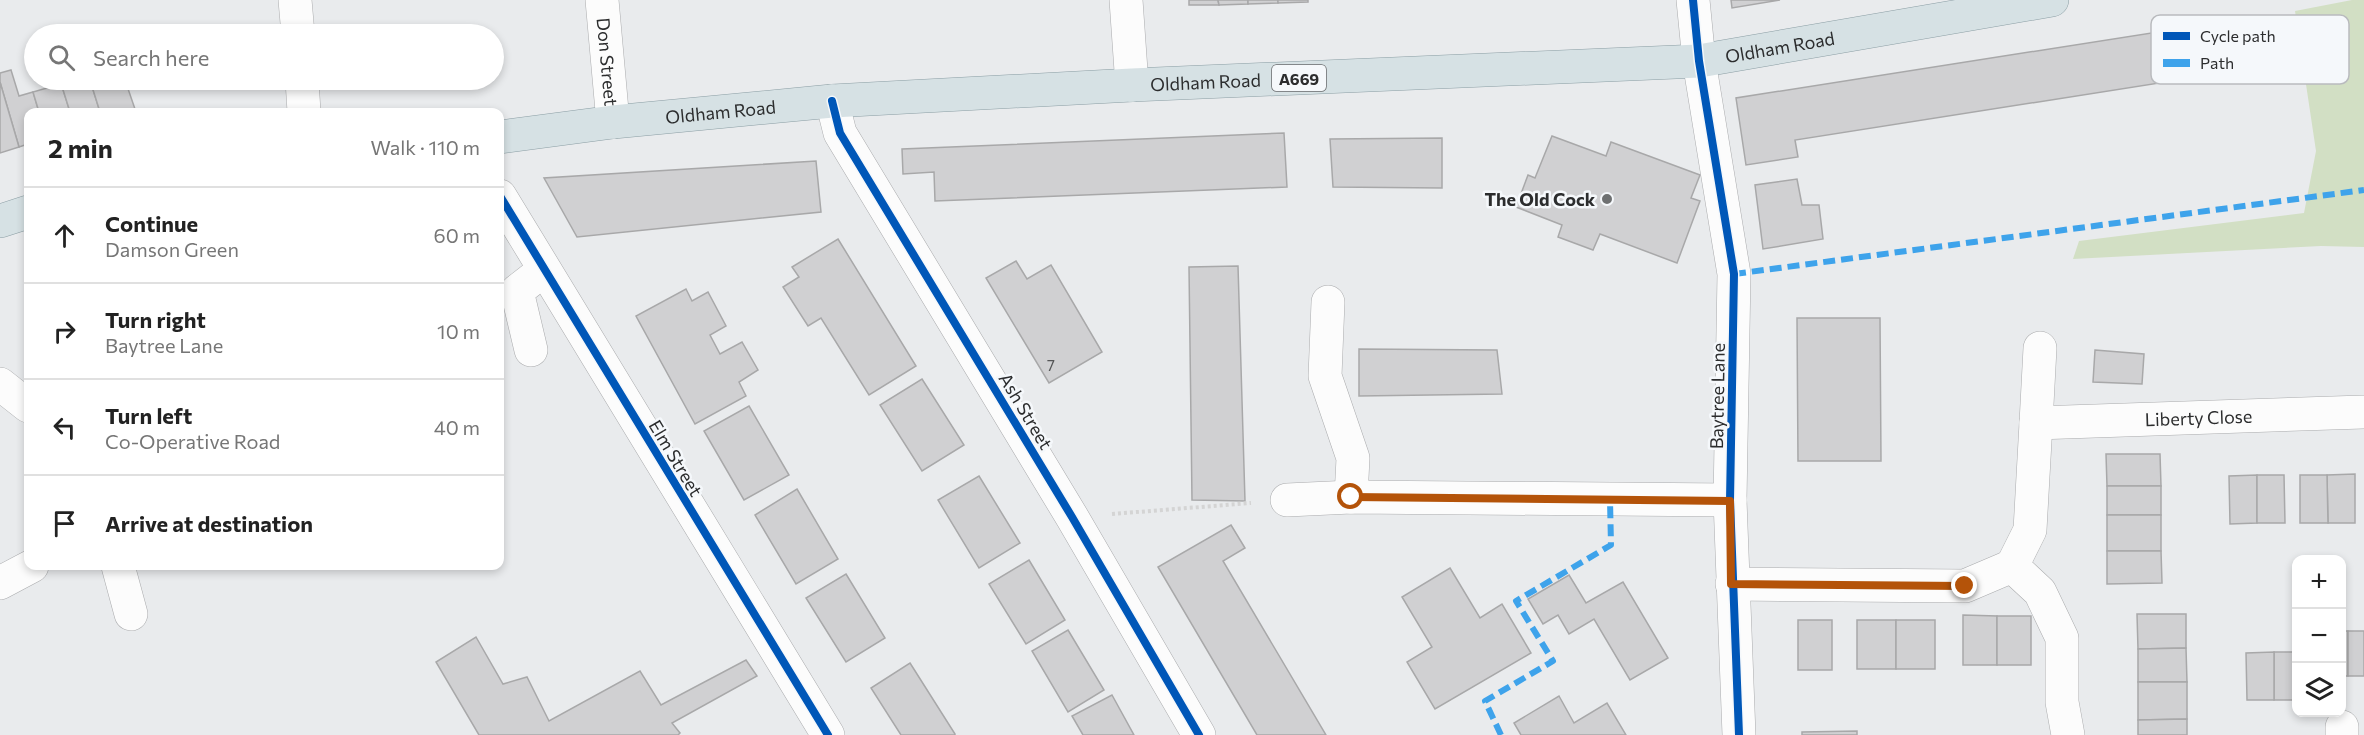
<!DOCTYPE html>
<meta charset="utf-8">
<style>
body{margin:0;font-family:Commissioner,sans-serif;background:#f6f6f6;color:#222}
.controls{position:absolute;right:18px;bottom:18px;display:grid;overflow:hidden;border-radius:12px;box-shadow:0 3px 9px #0003}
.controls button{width:54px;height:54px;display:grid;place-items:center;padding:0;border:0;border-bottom:2px solid #e0e0e0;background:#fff;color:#222;font:30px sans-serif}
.stop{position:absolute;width:18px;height:18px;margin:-14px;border:4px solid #b45309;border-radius:50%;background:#fff}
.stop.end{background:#b45309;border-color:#fff;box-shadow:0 2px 6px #0008}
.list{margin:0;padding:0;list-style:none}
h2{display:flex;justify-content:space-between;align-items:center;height:78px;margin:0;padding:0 24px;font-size:26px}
h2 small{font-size:20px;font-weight:400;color:#767676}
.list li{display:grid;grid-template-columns:39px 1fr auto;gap:18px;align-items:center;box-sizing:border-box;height:96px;padding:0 24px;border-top:2px solid #e0e0e0}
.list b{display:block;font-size:22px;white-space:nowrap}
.list p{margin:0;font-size:20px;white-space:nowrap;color:#767676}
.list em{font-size:20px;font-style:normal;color:#767676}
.icon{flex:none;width:33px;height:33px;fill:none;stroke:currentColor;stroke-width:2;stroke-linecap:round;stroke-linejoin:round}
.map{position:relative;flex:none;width:2364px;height:735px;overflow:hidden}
.search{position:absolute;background:#fff;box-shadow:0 3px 9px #0003;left:24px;top:24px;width:480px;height:66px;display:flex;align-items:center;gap:15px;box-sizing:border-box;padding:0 21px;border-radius:33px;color:#767676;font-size:22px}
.panel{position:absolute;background:#fff;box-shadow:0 3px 9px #0003;left:24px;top:108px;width:480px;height:462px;border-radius:12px}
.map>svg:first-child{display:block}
.green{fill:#d2dfc4}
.building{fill:#d0d0d2;stroke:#a8a8a9;stroke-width:1.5}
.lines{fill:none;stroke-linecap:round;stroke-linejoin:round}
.minor-casing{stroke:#aaabad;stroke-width:34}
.major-casing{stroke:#8b9ea4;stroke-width:34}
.path{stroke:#d4d4d4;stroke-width:4;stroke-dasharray:3 3;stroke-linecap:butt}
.minor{stroke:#fcfcfc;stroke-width:33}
.major{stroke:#d6e1e4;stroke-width:33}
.quiet{stroke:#3ea3eb;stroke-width:6;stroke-dasharray:12 6;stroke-linecap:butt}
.cycleway-casing{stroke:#f5f8fb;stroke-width:11}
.cycleway{stroke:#0057b8;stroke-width:8}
.route{stroke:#b45309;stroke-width:8}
.poi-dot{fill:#6e7071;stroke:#f5f8fb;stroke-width:2}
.labels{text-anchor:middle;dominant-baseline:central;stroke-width:5;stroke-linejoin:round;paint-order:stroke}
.number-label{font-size:15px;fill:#555657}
.shield{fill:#f5f8fb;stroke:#686a6c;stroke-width:1.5}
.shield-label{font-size:16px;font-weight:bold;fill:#2c2d2e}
.street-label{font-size:18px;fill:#2c2d2e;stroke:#f5f8fb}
.poi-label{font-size:18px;font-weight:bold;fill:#2c2d2e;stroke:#f5f8fb;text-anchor:end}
.key{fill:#f5f8fb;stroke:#b9bbbe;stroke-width:1.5}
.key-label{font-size:16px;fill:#2c2d2e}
</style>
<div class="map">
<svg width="2364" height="735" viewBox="0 0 2364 735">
<rect width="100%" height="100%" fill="#e9ebed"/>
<path class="green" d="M2352,0H2364V247L2321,246L2073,259L2079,241L2304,213L2316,151L2295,11Z"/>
<g class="building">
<path d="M1189,0H1218L1219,5H1189Z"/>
<path d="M1218,0H1248V4L1219,5Z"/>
<path d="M1248,0H1278V3L1248,4Z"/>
<path d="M1278,0H1308V2L1278,3Z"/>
<path d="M1731,0H1780L1732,8Z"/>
<path d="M2247,18L2255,68L1795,140L1798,157L1746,165L1736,98Z"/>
<path d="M11,70L19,96L33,92L39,112H28V144L19,147L0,82V73Z"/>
<path d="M45,80H60L70,112H39L33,92L47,88Z"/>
<path d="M60,80H90L100,112H70Z"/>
<path d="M90,80H125L136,112H100Z"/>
<path d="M0,82L19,147L0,153Z"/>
<path d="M1284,133L1287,187L935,201L934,172L903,174L902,149Z"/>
<path d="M1552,136L1606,156L1611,142L1700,175L1691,198L1700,201L1677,263L1600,234L1593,250L1558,237L1562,225L1516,207L1528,175L1535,178Z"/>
<path d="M1442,138V188L1333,187L1330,139Z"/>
<path d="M816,161L821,212L577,237L544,178Z"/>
<path d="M1797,179L1802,205H1819L1823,239L1763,249L1755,185Z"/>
<path d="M838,239L916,366L869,395L821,318L808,326L783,287L799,277L792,267Z"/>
<path d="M1016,261L1027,279L1051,265L1102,352L1049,383L986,278Z"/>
<path d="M1238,266L1245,501L1192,500L1189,267Z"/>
<path d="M686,289L692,301L708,292L726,326L710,335L720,354L742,342L758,370L739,382L746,396L695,424L636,316Z"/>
<path d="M1797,318H1880L1881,461H1798Z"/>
<path d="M1359,349L1497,350L1502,394L1359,396Z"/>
<path d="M2095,350L2144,354L2142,384L2093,382Z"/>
<path d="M922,379L964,445L922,471L880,405Z"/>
<path d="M749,406L789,475L744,500L704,431Z"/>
<path d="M2106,454H2160L2161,486H2107Z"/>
<path d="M2355,474V523H2328L2327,475Z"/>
<path d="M2257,475V523L2230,524L2229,476Z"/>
<path d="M2257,475H2284L2285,523H2257Z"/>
<path d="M2300,475H2327L2328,523H2300Z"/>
<path d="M979,476L1020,543L979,568L938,500Z"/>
<rect x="2107" y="486" width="54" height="29"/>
<path d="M797,489L838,559L796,584L755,515Z"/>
<rect x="2107" y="515" width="54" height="36"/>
<path d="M1231,525L1245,548L1223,561L1326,735H1257L1158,567Z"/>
<path d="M2107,551H2161L2162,583L2107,584Z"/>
<path d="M1029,560L1065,620L1026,644L989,584Z"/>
<path d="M1450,568L1480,618L1502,604L1531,653L1435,709L1407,662L1432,647L1402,597Z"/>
<path d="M846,574L885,638L846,662L806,598Z"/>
<path d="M1569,575L1586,603L1623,582L1668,658L1630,680L1594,619L1569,634L1558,615L1543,624L1528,599Z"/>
<path d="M2137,614H2186V648L2138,649Z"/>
<path d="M1963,615L1997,616V665H1963Z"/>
<rect x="1997" y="616" width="34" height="49"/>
<rect x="1798" y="620" width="34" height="50"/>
<rect x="1857" y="620" width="39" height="49"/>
<rect x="1896" y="620" width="39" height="49"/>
<path d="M1068,630L1104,690L1068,712L1032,651Z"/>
<rect x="2342" y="631" width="6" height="45"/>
<rect x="2348" y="631" width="16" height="45"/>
<path d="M476,637L503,684L527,677L549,721L640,671L661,705L746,660L757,676L672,723L680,733L678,735H479L436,662Z"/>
<path d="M2186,648L2187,682H2138V649Z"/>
<rect x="2274" y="652" width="22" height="48"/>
<path d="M2274,652V700H2247L2246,653Z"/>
<path d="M910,663L955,734V735H901L871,688Z"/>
<path d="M2138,682H2187V719L2138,720Z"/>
<path d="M1112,695L1134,735H1083L1072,716Z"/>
<path d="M1559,696L1574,723L1607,703L1626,735H1521L1514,723Z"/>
<path d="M2187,719V735H2138V720Z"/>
<path d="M1857,731V735H1802V732Z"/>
</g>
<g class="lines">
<g class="minor-casing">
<g id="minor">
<path d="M295,0L298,34"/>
<path id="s1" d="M602,0L613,122"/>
<path d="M1126,0L1132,85"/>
<path d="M1693,0L1699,61L1734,274L1730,500L1739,735"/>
<path d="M302,80L304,112"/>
<path d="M832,101L840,133L1072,517L1199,735"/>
<path d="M500,196L828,735"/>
<path d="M1328,302L1325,376L1353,458L1351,497"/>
<path d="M531,350L517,291L544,270"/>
<path d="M0,384L28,406"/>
<path d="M2036,423L2040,348"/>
<path d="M1287,500L1351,497L1730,500"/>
<path d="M118,566L131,614"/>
<path id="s2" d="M2012,566L2030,530L2036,423L2363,412"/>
<path d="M0,583L32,566"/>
<path d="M1732,584L1965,586L2012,566L2040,592L2062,638V702L2068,735"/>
<path d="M2342,727V735"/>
</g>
</g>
<g class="major-casing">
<g id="major">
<path id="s3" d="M500,137L613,122L832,101L1132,85L1699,61L2052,0"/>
<path d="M0,221L28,212"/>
</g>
</g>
<path class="path" d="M1112,514L1251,503"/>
<use href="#minor" class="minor"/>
<use href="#major" class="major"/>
<g class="quiet">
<path d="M1734,274L2364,190"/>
<path d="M1501,735L1485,701L1553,661L1516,601L1611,545L1610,500"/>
</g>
<g class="cycleway-casing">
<g id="cycleway">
<path d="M1693,0L1699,61L1734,274L1730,500L1739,735"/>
<path d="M832,101L840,133L1072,517L1199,735"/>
<path d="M500,196L828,735"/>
</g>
</g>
<use href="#cycleway" class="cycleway"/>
</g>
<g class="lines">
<path class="route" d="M1351,497L1730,501L1731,584L1965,586"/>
</g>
<circle class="poi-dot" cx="1607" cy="199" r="6"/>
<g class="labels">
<g class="number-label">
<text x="1051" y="365">7</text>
</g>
<rect class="shield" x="1272" y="65" width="54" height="26" rx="4.5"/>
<g class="shield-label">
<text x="1299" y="78">A669</text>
</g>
<g class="street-label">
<text stroke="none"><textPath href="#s3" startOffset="1284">Oldham Road</textPath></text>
<text stroke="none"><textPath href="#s1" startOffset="62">Don Street</textPath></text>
<text stroke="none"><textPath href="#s3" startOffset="708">Oldham Road</textPath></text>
<text stroke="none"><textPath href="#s3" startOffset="222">Oldham Road</textPath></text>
<text transform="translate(1717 396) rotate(-89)">Baytree Lane</text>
<text transform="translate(1026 411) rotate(59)">Ash Street</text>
<text stroke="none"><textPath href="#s2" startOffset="310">Liberty Close</textPath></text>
<text transform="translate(676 458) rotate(59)">Elm Street</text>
</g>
<g class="poi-label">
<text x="1595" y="199">The Old Cock</text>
</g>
</g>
<rect x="2151" y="15" width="198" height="69" rx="9" class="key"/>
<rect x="2163" y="32" width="27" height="8" fill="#0057b8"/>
<rect x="2163" y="59" width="27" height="8" fill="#3ea3eb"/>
<g class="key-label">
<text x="2200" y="42">Cycle path</text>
<text x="2200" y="69">Path</text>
</g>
</svg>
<div class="controls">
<button>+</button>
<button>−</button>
<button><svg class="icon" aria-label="layers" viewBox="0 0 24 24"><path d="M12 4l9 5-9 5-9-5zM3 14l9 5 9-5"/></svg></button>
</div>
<div class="stop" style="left:1351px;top:497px"></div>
<div class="stop end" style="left:1965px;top:586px"></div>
<div class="search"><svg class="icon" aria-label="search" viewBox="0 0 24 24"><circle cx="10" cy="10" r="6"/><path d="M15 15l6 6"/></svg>Search here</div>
<section class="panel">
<h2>2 min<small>Walk · 110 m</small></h2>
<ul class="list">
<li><svg class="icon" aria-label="ahead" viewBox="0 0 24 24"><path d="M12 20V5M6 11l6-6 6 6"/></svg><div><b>Continue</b><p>Damson Green</p></div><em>60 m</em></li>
<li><svg class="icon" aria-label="right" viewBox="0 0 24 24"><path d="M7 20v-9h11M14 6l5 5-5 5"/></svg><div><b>Turn right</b><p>Baytree Lane</p></div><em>10 m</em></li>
<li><svg class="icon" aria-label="left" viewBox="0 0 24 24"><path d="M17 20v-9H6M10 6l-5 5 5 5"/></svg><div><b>Turn left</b><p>Co-Operative Road</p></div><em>40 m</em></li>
<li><svg class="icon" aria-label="arrive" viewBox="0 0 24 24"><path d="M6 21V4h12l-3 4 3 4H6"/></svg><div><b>Arrive at destination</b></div></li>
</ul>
</section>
</div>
